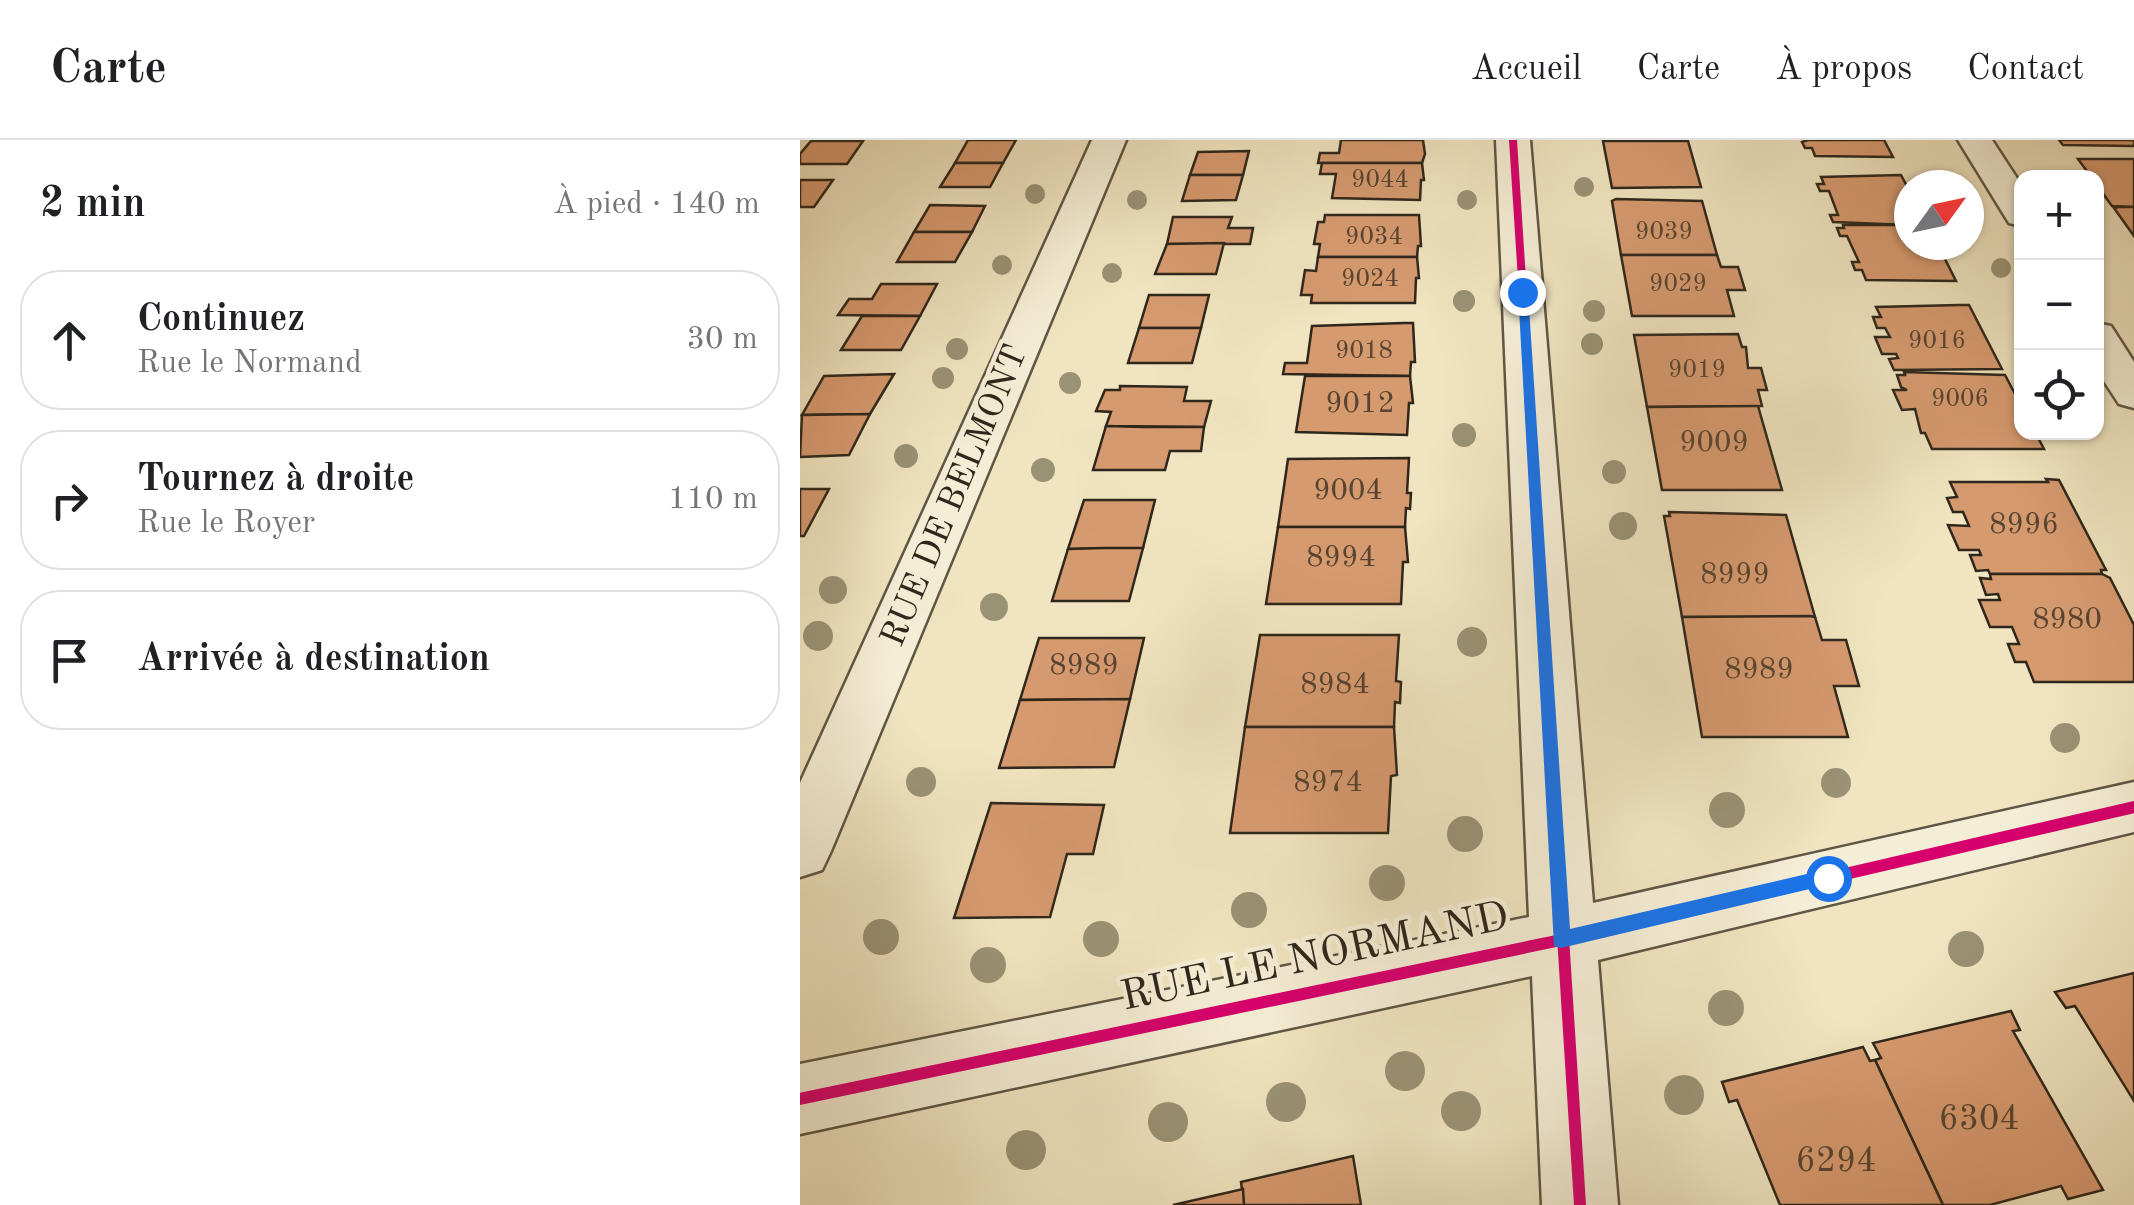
<!DOCTYPE html>
<html lang="fr">
<meta charset="utf-8">
<style>
body{margin:0;font-family:"Old Standard TT",serif;background:#f6f6f6;color:#202124}
.controls{position:absolute;right:30px;top:30px;display:grid;overflow:hidden;border-radius:20px;box-shadow:0 2px 8px #0004}
.controls button{width:90px;height:90px;display:grid;place-items:center;padding:0;border:0;border-bottom:2px solid #e0e0e0;background:#fff;color:#202124;font:50px sans-serif}
.compass{position:absolute;left:1094px;top:30px;width:90px;height:90px;border-radius:50%;background:#fff;box-shadow:0 2px 8px #0004;rotate:57deg}
.stop{position:absolute;width:30px;height:30px;margin:-22px;border:8px solid #1a73e8;border-radius:50%;background:#fff}
.stop.end{background:#1a73e8;border-color:#fff;box-shadow:0 2px 10px #0008}
.list{margin:0;padding:0;list-style:none}
h2{display:flex;justify-content:space-between;align-items:center;height:130px;margin:0;padding:0 40px;font-size:42px}
h2 small{font-size:32px;font-weight:400;color:#757577}
.list li{display:grid;grid-template-columns:65px 1fr auto;gap:30px;align-items:center;box-sizing:border-box;height:140px;margin:0 20px 20px;padding:0 20px;border:2px solid #e0e0e0;border-radius:40px}
.list b{display:block;font-size:38px;white-space:nowrap}
.list p{margin:0;font-size:32px;white-space:nowrap;color:#757577}
.list em{font-size:32px;font-style:normal;color:#757577}
.icon{flex:none;width:55px;height:55px;fill:none;stroke:currentColor;stroke-width:2;stroke-linecap:round;stroke-linejoin:round}
.map{position:relative;flex:none;width:1334px;height:1065px;overflow:hidden}
header{display:flex;align-items:center;gap:60px;box-sizing:border-box;height:140px;padding:0 50px;background:#fff;border-bottom:2px solid #e0e0e0}
header strong{font-size:48px}
nav{display:flex;gap:55px;margin-inline-start:auto;font-size:35px}
main{display:flex}
aside{flex:1;background:#fff}
.map>svg:first-child{display:block}
.building{fill:#d69a6f;stroke:#2f271c;stroke-width:2.5}
.lines{fill:none;stroke-linecap:round;stroke-linejoin:round}
.street-casing{stroke:#5f5645;stroke-width:5}
.street{fill:#f5eed6;fill-rule:evenodd}
.cycleway-far2-casing{stroke:#f5eed6;stroke-width:11}
.cycleway-far1-casing{stroke:#f5eed6;stroke-width:15}
.cycleway-casing{stroke:#f5eed6;stroke-width:19}
.cycleway-far2{stroke:#d6006c;stroke-width:8}
.cycleway-far1{stroke:#d6006c;stroke-width:9}
.cycleway{stroke:#d6006c;stroke-width:12}
.tree{fill:#9a9275}
.route{fill:#1a73e8}
.labels{text-anchor:middle;dominant-baseline:central;stroke-width:9;stroke-linejoin:round;paint-order:stroke}
.far-number-label{font-size:25px;fill:#594431}
.number-label{font-size:30px;fill:#594431}
.street-label{font-size:35px;fill:#2f271c;stroke:#f5eed6}
.near-number-label{font-size:35px;fill:#594431}
.near-street-label{font-size:42px;fill:#2f271c;stroke:#f5eed6}
</style>
<header>
<strong>Carte</strong>
<nav><a>Accueil</a><a>Carte</a><a>À propos</a><a>Contact</a></nav>
</header>
<main>
<aside>
<h2>2 min<small>À pied · 140 m</small></h2>
<ul class="list">
<li><svg class="icon" aria-label="ahead" viewBox="0 0 24 24"><path d="M12 20V5M6 11l6-6 6 6"/></svg><div><b>Continuez</b><p>Rue le Normand</p></div><em>30 m</em></li>
<li><svg class="icon" aria-label="right" viewBox="0 0 24 24"><path d="M7 20v-9h11M14 6l5 5-5 5"/></svg><div><b>Tournez à droite</b><p>Rue le Royer</p></div><em>110 m</em></li>
<li><svg class="icon" aria-label="arrive" viewBox="0 0 24 24"><path d="M6 21V4h12l-3 4 3 4H6"/></svg><div><b>Arrivée à destination</b></div></li>
</ul>
</aside>
<div class="map">
<svg width="1334" height="1065" viewBox="0 0 1334 1065">
<rect width="100%" height="100%" fill="#f0e5c0"/>
<filter id="stains"><feTurbulence type="fractalNoise" baseFrequency=".002" numOctaves="4"/><feColorMatrix values="0 0 0 0 .2 0 0 0 0 .09 0 0 0 0 .02 0 0 0 .5 -.17"/></filter>
<radialGradient id="worn" r=".72"><stop offset=".6" stop-color="#630" stop-opacity="0"/><stop offset="1" stop-color="#630" stop-opacity=".3"/></radialGradient>
<g class="building">
<path d="M168,0H216L203,23H155Z"/>
<path d="M541,0H623L625,14L622,23H518L520,13H539Z"/>
<path d="M1008,0H1084L1093,17L1015,16L1012,8H1005L1002,2Z"/>
<path d="M1259,0H1334V6L1263,5Z"/>
<path d="M11,1H63L47,24H0V14Z"/>
<path d="M803,1H888L901,47L812,48Z"/>
<path d="M449,11L443,35H390L398,12Z"/>
<path d="M1278,19H1334V67L1312,66L1296,44V38H1292Z"/>
<path d="M155,23H203L190,47H140Z"/>
<path d="M522,23H622L624,40H621L620,60L532,58L536,34H520Z"/>
<path d="M390,35H443L436,60L382,61Z"/>
<path d="M1101,35L1109,50V85L1033,82L1030,75H1038L1029,51H1020L1017,44H1024L1021,37Z"/>
<path d="M0,40H33L14,67H0Z"/>
<path d="M816,59L902,61L917,115H821L812,61Z"/>
<path d="M130,65L185,66L172,92H114Z"/>
<path d="M1319,67H1334V96L1314,68Z"/>
<path d="M525,75H619L621,106H618L617,117H518L520,104H514L518,82H524Z"/>
<path d="M373,77H432L428,88H453L450,104H367Z"/>
<path d="M1043,85H1109V105H1138L1156,141L1066,140L1062,130H1055L1052,122H1059L1047,96H1040L1037,88H1044Z"/>
<path d="M114,92H172L155,122H97Z"/>
<path d="M424,103L416,134H355L367,104Z"/>
<path d="M821,115H917L921,127H938L945,150H927L934,176H832Z"/>
<path d="M518,117H617L619,138H616L615,163H511L512,155H501L505,130L516,131Z"/>
<path d="M81,144H137L120,176L38,175L49,159H72Z"/>
<path d="M349,155H409L401,188H339Z"/>
<path d="M1159,165H1169L1202,229L1094,230L1089,219L1098,218L1096,214H1082L1075,197H1090L1085,188H1077L1073,177H1081L1076,167Z"/>
<path d="M62,176H120L101,210H41Z"/>
<path d="M604,183H613L615,222H611L610,236L483,234L485,223H507L512,186Z"/>
<path d="M339,188H401L392,223H328Z"/>
<path d="M938,194L942,207H946L948,228H961L967,250H958L962,266L847,267L834,195Z"/>
<path d="M1104,232L1205,235L1222,267V292H1235L1244,309H1132L1125,293H1121L1115,269L1102,270L1093,250H1107L1101,247L1097,235H1105Z"/>
<path d="M94,234L70,274L2,275L24,236Z"/>
<path d="M505,236H610L613,263H609L607,295L496,292Z"/>
<path d="M320,246L387,247L384,261H411L404,287L306,286L311,272L296,271L305,250H320Z"/>
<path d="M954,266H958L982,350H862L847,267Z"/>
<path d="M70,274L49,315L0,317L2,275Z"/>
<path d="M306,286L343,287H404L401,311H370L365,330H293Z"/>
<path d="M609,318L607,353H611L610,369L606,368L605,387H478L488,319Z"/>
<path d="M1246,339L1259,340L1306,430H1301L1302,434H1190L1188,430L1176,431L1170,415H1181L1179,410H1159L1148,385L1169,386L1163,372H1153L1147,358L1157,357L1150,342H1248Z"/>
<path d="M0,349H29L4,396H0Z"/>
<path d="M284,360H355L343,408L268,409Z"/>
<path d="M869,372L986,375L1015,477H882L864,376H870Z"/>
<path d="M478,387H605L608,422H603L601,464H466Z"/>
<path d="M304,408H343L329,461H252L268,409Z"/>
<path d="M1190,434H1302L1310,438L1334,485V542H1234L1226,522H1215L1208,504H1219L1212,487H1190L1179,460H1200L1198,454L1186,455L1180,438L1191,439Z"/>
<path d="M1010,476L1015,477L1022,500H1046L1059,546H1034L1048,597H902L882,477Z"/>
<path d="M460,495H599L596,541L601,542L600,563L595,562L594,587H445Z"/>
<path d="M239,498H344L330,559L220,560Z"/>
<path d="M330,559L314,627L199,628L220,560Z"/>
<path d="M445,587H594L597,635L591,636L588,693H430Z"/>
<path d="M191,663L304,665L293,714H267L250,777L154,778Z"/>
<path d="M1334,833V961L1275,866L1266,868L1255,852Z"/>
<path d="M1211,871L1220,890L1213,891L1303,1050L1268,1059L1261,1046L1190,1065H1143L1075,920L1081,918L1073,903Z"/>
<path d="M1063,907L1070,921L1075,920L1143,1065H980L937,960L929,962L922,942Z"/>
<path d="M553,1016L561,1065H444L441,1042Z"/>
<path d="M443,1049L444,1065H373Z"/>
</g>
<g class="lines">
<g class="street-casing">
<g id="street">
<path d="M292,0H326L31,711L22,730L0,737V643Z"/>
<path d="M696,0H730L793,763L1334,642V692L798,820L818,1065H742L732,836L0,994V924L729,777Z"/>
<path d="M1158,0H1192L1222,46V86L1209,83Z"/>
<path d="M1296,183L1311,186L1334,222V268L1319,264L1296,229Z"/>
</g>
</g>
<use href="#street" class="street"/>
<g class="cycleway-far2-casing">
<path id="cycleway-far2" d="M713,0L730,264"/>
</g>
<g class="cycleway-far1-casing">
<path id="cycleway-far1" d="M729,261L751,610"/>
</g>
<g class="cycleway-casing">
<g id="cycleway">
<path d="M751,607L780,1065"/>
<path d="M0,959L761,800L1334,667"/>
</g>
</g>
<use href="#cycleway-far2" class="cycleway-far2"/>
<use href="#cycleway-far1" class="cycleway-far1"/>
<use href="#cycleway" class="cycleway"/>
</g>
<g class="tree">
<circle cx="784" cy="47" r="10"/>
<circle cx="235" cy="54" r="10"/>
<circle cx="337" cy="60" r="10"/>
<circle cx="667" cy="60" r="10"/>
<circle cx="202" cy="125" r="10"/>
<circle cx="1201" cy="128" r="10"/>
<circle cx="312" cy="133" r="10"/>
<circle cx="664" cy="161" r="11"/>
<circle cx="794" cy="171" r="11"/>
<circle cx="792" cy="204" r="11"/>
<circle cx="157" cy="209" r="11"/>
<circle cx="143" cy="238" r="11"/>
<circle cx="270" cy="243" r="11"/>
<circle cx="664" cy="295" r="12"/>
<circle cx="106" cy="316" r="12"/>
<circle cx="243" cy="330" r="12"/>
<circle cx="814" cy="332" r="12"/>
<circle cx="823" cy="386" r="14"/>
<circle cx="33" cy="450" r="14"/>
<circle cx="194" cy="467" r="14"/>
<circle cx="18" cy="496" r="15"/>
<circle cx="672" cy="502" r="15"/>
<circle cx="1265" cy="598" r="15"/>
<circle cx="121" cy="642" r="15"/>
<circle cx="1036" cy="643" r="15"/>
<circle cx="927" cy="670" r="18"/>
<circle cx="665" cy="694" r="18"/>
<circle cx="587" cy="743" r="18"/>
<circle cx="449" cy="770" r="18"/>
<circle cx="81" cy="797" r="18"/>
<circle cx="301" cy="799" r="18"/>
<circle cx="1166" cy="809" r="18"/>
<circle cx="188" cy="825" r="18"/>
<circle cx="926" cy="868" r="18"/>
<circle cx="605" cy="931" r="20"/>
<circle cx="884" cy="955" r="20"/>
<circle cx="486" cy="962" r="20"/>
<circle cx="661" cy="971" r="20"/>
<circle cx="368" cy="982" r="20"/>
<circle cx="226" cy="1010" r="20"/>
</g>
<path class="route" d="M718,150L728,152L770,789L1028,729L1035,732V743L761,808L754,806Z"/>
<g class="labels">
<g class="far-number-label">
<text x="580" y="40">9044</text>
<text x="864" y="92">9039</text>
<text x="574" y="97">9034</text>
<text x="570" y="139">9024</text>
<text x="878" y="144">9029</text>
<text x="1137" y="201">9016</text>
<text x="564" y="211">9018</text>
<text x="897" y="230">9019</text>
<text x="1160" y="259">9006</text>
</g>
<g class="number-label">
<text x="560" y="264">9012</text>
<text x="914" y="303">9009</text>
<text x="548" y="351">9004</text>
<text x="1224" y="385">8996</text>
<text x="541" y="418">8994</text>
<text x="935" y="435">8999</text>
<text x="1267" y="480">8980</text>
<text x="284" y="526">8989</text>
<text x="959" y="530">8989</text>
<text x="535" y="545">8984</text>
<text x="528" y="643">8974</text>
</g>
<g class="street-label">
<text transform="translate(155 356) rotate(-67)">RUE DE BELMONT</text>
</g>
<g class="near-number-label">
<text x="1179" y="979">6304</text>
<text x="1036" y="1021">6294</text>
</g>
<g class="near-street-label">
<text transform="translate(515 818) rotate(-12)">RUE LE NORMAND</text>
</g>
</g>
<rect width="100%" height="100%" filter="url(#stains)"/>
<rect width="100%" height="100%" fill="url(#worn)"/>
</svg>
<div class="controls">
<button>+</button>
<button>−</button>
<button><svg class="icon" aria-label="locate" viewBox="0 0 24 24"><circle cx="12" cy="12" r="6"/><path d="M12 2v4M12 18v4M2 12h4M18 12h4"/></svg></button>
</div>
<svg class="compass" viewBox="-18 -18 36 36"><path d="M0-13l5 13h-10z" fill="#e53935"/><path d="M0 13l5-13h-10z" fill="#757577"/></svg>
<div class="stop" style="left:1028px;top:738px"></div>
<div class="stop end" style="left:722px;top:152px"></div>
</div>
</main>
